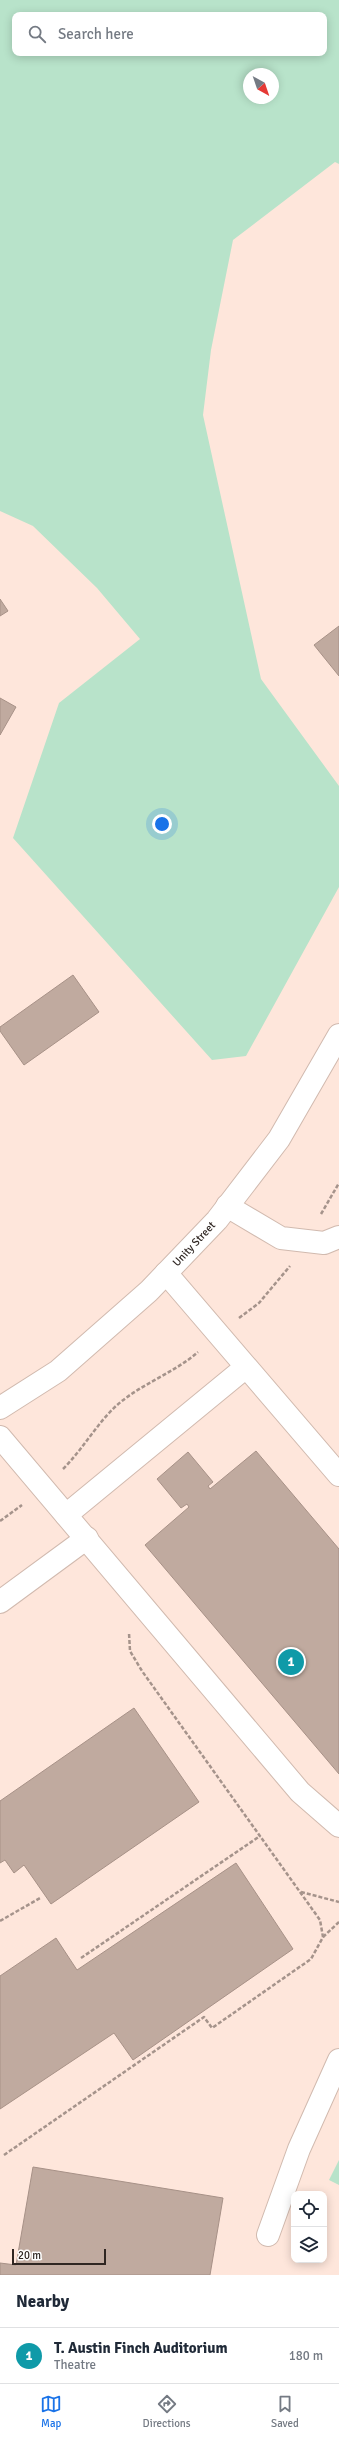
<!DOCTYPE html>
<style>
body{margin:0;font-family:Signika,sans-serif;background:#f6f6f7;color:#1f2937}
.controls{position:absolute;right:12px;bottom:12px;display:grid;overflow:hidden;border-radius:8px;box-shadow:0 2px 10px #0003}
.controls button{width:36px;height:36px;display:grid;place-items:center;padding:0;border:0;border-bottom:1px solid #e0e1e3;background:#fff;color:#1f2937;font:20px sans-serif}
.compass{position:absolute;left:243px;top:68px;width:36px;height:36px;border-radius:50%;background:#fff;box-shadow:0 2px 10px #0003;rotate:140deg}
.scale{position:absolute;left:12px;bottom:10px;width:94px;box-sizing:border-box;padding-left:4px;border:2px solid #2f2622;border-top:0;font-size:11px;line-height:14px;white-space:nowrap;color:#2f2622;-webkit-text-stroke:3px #fff;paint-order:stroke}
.you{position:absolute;left:162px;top:824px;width:14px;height:14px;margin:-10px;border:3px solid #fff;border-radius:50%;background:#1a73e8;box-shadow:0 0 0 6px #1a73e833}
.badge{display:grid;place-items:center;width:26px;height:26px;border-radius:50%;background:#1a73e8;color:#fff;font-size:13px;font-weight:700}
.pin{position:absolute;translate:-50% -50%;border:2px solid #fff;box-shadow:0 1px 4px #0006}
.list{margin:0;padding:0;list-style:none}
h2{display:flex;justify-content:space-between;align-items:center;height:52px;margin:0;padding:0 16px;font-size:17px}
h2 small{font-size:13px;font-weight:400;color:#747a83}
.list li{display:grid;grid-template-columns:26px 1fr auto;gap:12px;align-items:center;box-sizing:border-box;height:56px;padding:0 16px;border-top:1px solid #e0e1e3}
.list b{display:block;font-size:15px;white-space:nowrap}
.list p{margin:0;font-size:13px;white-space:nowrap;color:#747a83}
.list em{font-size:13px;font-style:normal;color:#747a83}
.icon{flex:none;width:22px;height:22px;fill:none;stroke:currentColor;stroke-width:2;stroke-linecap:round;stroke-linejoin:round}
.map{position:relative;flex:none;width:339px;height:2275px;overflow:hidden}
.search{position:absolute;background:#fff;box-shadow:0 2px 10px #0003;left:12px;right:12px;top:12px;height:44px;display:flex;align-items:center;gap:10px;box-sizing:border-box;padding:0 14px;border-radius:8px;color:#747a83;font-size:15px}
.sheet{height:108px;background:#fff}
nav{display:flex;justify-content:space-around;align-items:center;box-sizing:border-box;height:56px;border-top:1px solid #e0e1e3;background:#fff;font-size:11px;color:#747a83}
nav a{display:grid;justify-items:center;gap:2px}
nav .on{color:#1a73e8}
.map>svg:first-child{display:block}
.green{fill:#b8e3ca;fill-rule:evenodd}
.building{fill:#c0aa9f;stroke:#a79187}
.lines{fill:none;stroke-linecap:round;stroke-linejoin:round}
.minor-casing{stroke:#d1baaf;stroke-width:24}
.path{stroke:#a5938b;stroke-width:2.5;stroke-dasharray:4 2;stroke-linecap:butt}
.minor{stroke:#fff;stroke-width:22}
.labels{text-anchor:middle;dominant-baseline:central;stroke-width:3;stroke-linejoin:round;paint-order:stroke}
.street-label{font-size:11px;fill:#2f2622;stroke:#fff}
</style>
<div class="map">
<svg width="339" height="2275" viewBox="0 0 339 2275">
<rect width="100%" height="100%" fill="#fee6db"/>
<g class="green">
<path d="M0,0H339V164L335,162L233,240L211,350L203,415L261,679L339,786V887L246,1056L212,1060L13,838L59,703L140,639L97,588L33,526L0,511ZM15,15H324V53H15ZM249,74H273V98H249Z"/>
<path d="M339,2160V2185L329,2180Z"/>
</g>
<g class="building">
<path d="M0,599L8,611L0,616Z"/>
<path d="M339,626V676L314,645Z"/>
<path d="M0,698L16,707L0,735Z"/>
<path d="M73,975L99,1012L24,1065L0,1031V1027Z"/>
<path d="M256,1451L339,1549V1774L145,1545L189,1507L187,1504L181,1508L157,1479L188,1452L213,1482L208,1486L210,1489Z"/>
<path d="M134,1708L199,1802L51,1904L24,1865L14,1873L5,1860L0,1863V1801Z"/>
<path d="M236,1863L293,1949L133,2060L114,2033L0,2109V1976L56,1938L77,1970Z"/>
<path d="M33,2167L223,2198L210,2275H0V2263L16,2265Z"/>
</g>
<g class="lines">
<g class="minor-casing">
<g id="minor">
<path d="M227,1206L281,1238L324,1243L339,1237"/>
<path d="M166,1273L339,1475"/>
<path d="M0,1408L58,1371L149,1291L217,1220L279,1139L339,1035"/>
<path d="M0,1437L300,1792L339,1826"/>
<path d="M66,1515L246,1367"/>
<path d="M0,1602L87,1538"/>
<path d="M268,2235L299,2149L339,2060"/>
</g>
</g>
<g class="path">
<path d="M321,1214L339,1183"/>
<path d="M239,1318L259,1303L290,1266"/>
<path d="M63,1469C81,1451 93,1430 110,1412C134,1386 172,1375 198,1352"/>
<path d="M0,1521L22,1505"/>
<path d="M301,1892L339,1902"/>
<path d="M0,1921L40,1898"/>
<path d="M323,1937L339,1922"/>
<path d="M81,1958L260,1836"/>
<path d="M4,2155L204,2017L212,2028L311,1959L323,1937L320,1920L142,1671L130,1651L129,1633"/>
</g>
<use href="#minor" class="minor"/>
</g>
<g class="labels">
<g class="street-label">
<text transform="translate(194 1244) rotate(-47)">Unity Street</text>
</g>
</g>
</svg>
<div class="controls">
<button><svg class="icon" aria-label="locate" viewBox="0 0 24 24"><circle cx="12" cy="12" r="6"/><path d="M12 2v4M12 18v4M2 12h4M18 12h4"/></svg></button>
<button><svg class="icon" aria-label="layers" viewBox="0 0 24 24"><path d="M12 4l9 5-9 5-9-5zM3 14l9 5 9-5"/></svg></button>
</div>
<svg class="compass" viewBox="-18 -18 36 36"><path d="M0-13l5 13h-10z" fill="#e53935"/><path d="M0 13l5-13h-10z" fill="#747a83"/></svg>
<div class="scale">20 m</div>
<div class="you"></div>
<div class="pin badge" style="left:291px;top:1662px;background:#0f9aa8">1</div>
<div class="search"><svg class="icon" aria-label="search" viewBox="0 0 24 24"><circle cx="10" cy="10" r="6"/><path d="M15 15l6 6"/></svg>Search here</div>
</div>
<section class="sheet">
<h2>Nearby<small></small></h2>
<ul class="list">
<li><span class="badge" style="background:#0f9aa8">1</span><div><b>T. Austin Finch Auditorium</b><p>Theatre</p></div><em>180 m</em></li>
</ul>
</section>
<nav>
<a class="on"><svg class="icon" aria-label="map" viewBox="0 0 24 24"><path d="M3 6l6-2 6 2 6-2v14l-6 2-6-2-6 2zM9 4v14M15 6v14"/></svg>Map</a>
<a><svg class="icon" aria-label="directions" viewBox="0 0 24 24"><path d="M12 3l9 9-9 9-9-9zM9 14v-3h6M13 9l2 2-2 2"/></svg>Directions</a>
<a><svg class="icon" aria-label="saved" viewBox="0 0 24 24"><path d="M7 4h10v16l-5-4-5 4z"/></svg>Saved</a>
</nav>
